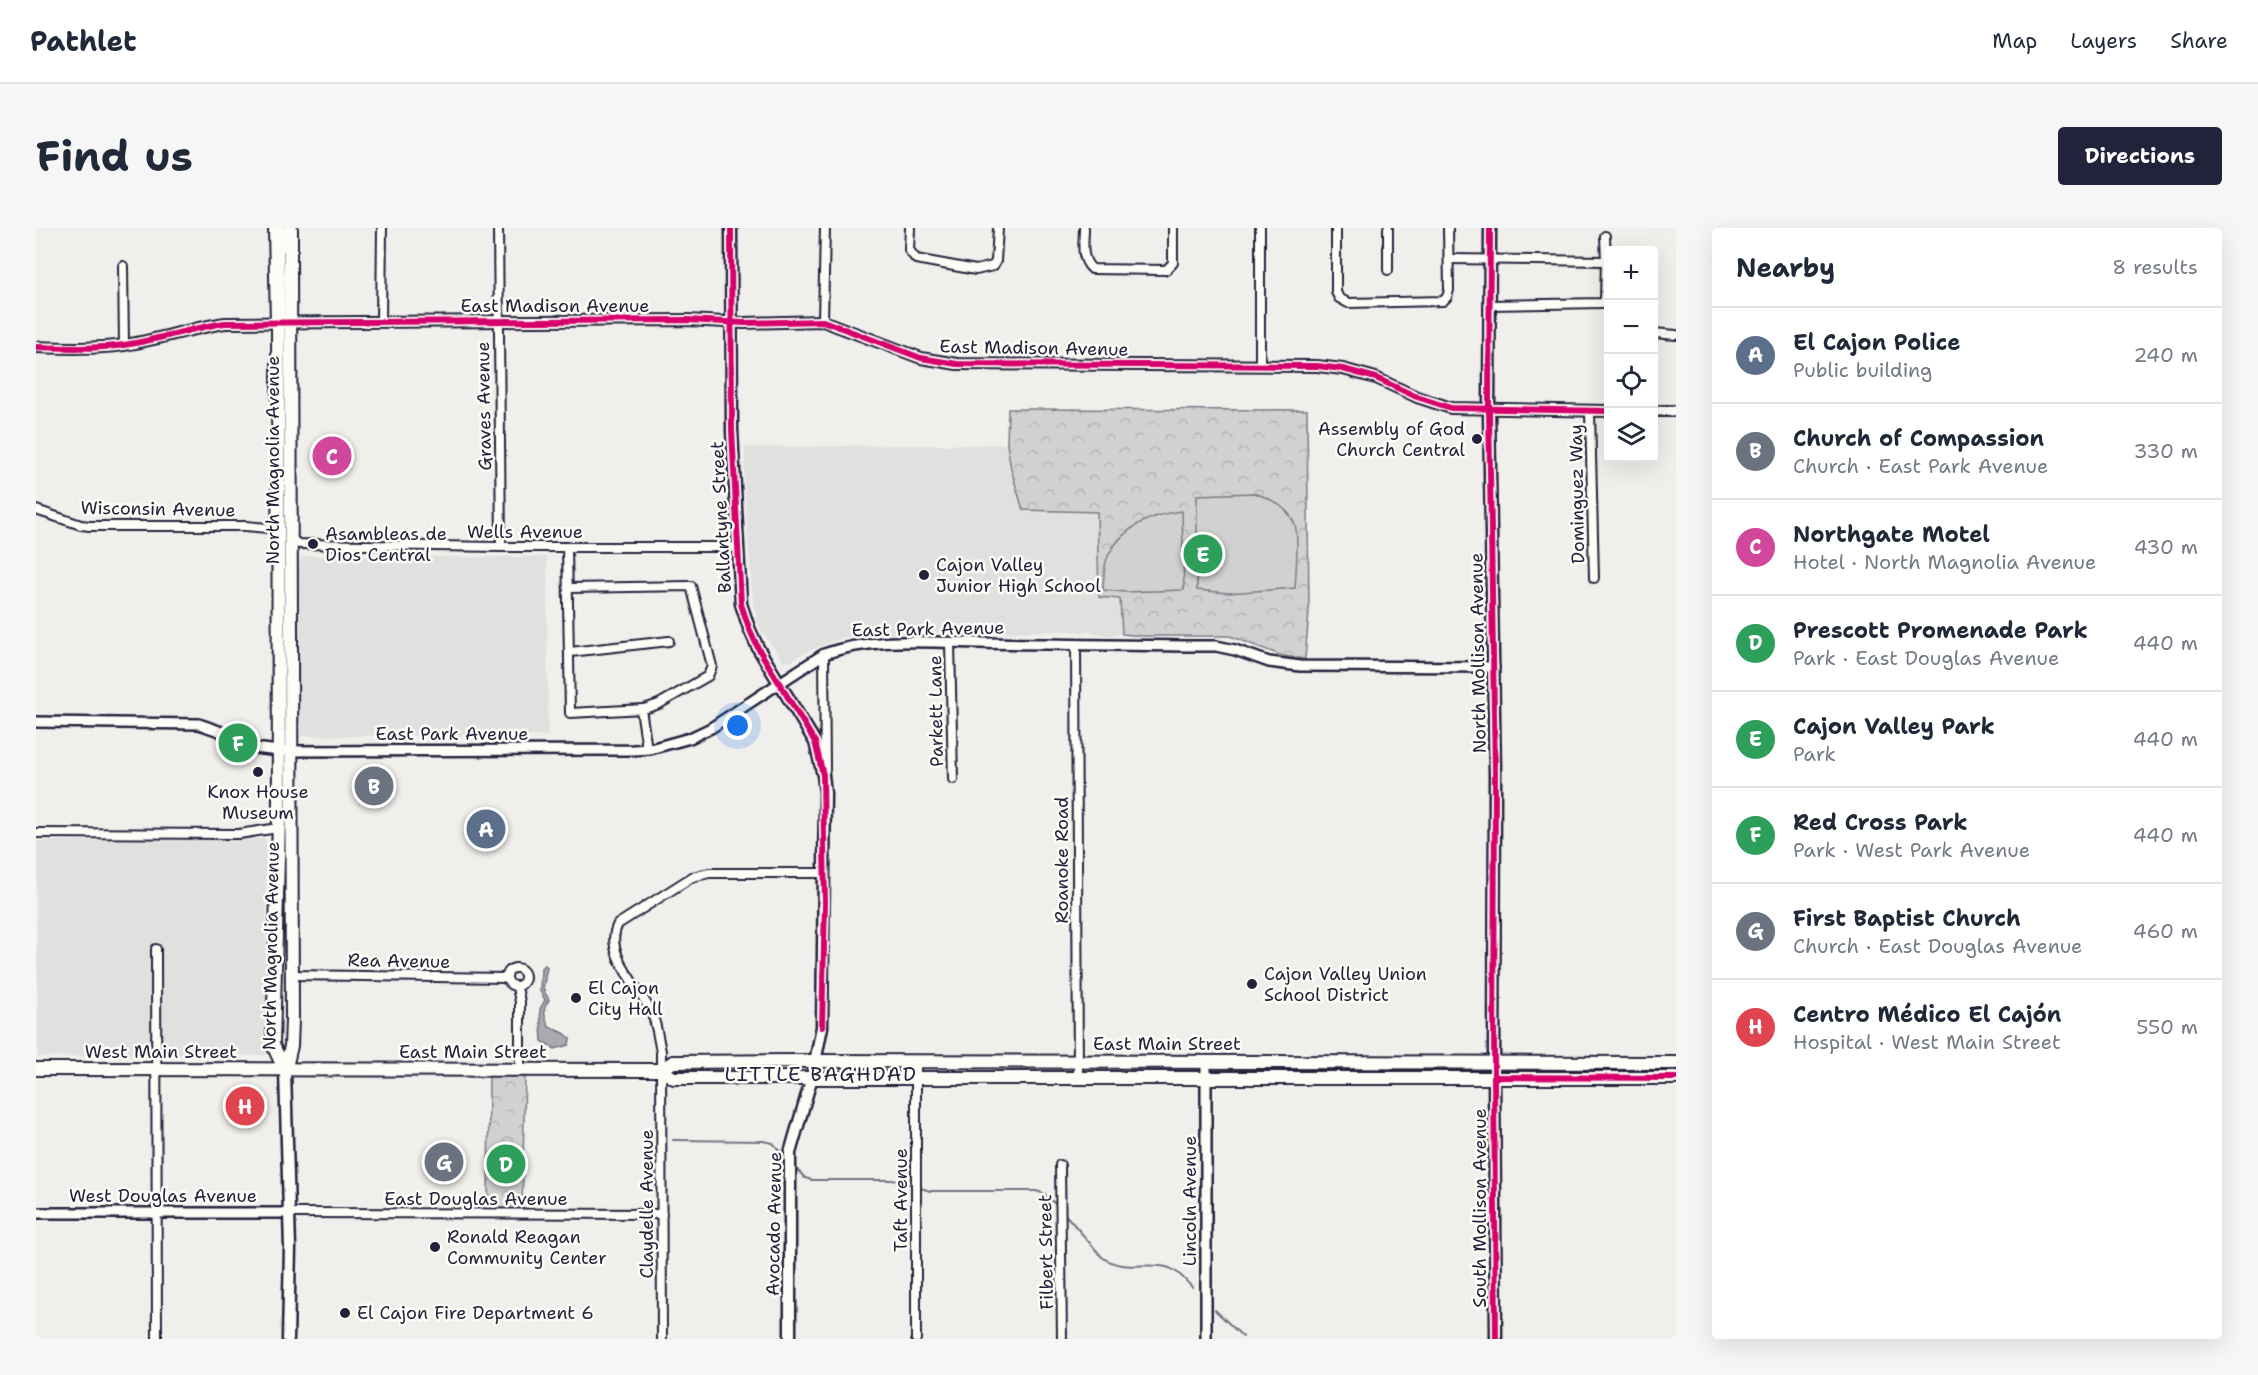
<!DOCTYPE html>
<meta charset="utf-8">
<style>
body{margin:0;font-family:"Shantell Sans",sans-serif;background:#f6f6f7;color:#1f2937}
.controls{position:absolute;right:18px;top:18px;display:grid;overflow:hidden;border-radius:6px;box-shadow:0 6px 24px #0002}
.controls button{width:54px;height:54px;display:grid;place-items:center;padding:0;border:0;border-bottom:2px solid #e0e1e3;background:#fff;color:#1f2937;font:30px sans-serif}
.you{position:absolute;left:702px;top:498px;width:21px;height:21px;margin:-15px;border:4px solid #fff;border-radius:50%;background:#1a73e8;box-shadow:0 0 0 9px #1a73e833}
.badge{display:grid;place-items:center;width:39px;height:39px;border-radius:50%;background:#22223b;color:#fff;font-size:20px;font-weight:700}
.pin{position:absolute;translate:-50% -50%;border:3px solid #fff;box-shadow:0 2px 6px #0006}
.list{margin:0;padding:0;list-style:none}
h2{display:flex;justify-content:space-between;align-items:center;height:78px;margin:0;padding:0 24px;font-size:26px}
h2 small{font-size:20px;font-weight:400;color:#747a83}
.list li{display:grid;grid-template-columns:39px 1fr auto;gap:18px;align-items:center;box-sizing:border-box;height:96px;padding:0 24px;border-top:2px solid #e0e1e3}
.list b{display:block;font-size:22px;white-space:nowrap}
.list p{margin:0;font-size:20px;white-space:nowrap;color:#747a83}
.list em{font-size:20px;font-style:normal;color:#747a83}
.icon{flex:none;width:33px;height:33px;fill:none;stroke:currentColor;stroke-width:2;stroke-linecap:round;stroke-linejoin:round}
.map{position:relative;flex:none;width:1640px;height:1111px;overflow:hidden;border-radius:6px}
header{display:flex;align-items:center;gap:36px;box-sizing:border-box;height:84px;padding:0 30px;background:#fff;border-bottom:2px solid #e0e1e3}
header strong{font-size:28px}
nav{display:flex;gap:33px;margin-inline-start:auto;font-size:21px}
.intro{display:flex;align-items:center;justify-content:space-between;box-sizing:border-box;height:144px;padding:0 36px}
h1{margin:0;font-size:42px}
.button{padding:15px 27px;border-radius:6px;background:#22223b;color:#fff;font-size:21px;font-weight:700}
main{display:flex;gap:36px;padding:0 36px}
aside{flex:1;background:#fff;border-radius:6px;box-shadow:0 6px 24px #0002}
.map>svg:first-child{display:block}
.built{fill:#e0e0df}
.forest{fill:url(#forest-crowns);stroke:#7a7a86;stroke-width:1.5}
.pitch{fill:#d2d1d1;stroke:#7a7a86;stroke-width:1.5}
.water{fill:#a9a9b0;stroke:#737381;stroke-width:1.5}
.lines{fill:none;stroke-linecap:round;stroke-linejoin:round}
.stream{stroke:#737381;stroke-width:2}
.minor-casing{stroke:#22223b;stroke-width:12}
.tertiary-casing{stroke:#22223b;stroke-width:14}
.secondary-casing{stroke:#22223b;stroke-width:15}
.primary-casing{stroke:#22223b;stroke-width:16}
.motorway-casing{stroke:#22223b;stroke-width:18}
.minor{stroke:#fdfcf7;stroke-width:8}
.tertiary{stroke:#fdfcf7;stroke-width:9}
.secondary{stroke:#fdfcf7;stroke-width:10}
.primary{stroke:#fdfcf7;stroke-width:12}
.motorway{stroke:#fdfcf7;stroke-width:14}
.cycleway-casing{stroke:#fdfcf7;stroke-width:10}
.cycleway{stroke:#d6006c;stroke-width:6}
.poi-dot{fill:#22223b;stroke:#fdfcf7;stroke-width:2}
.labels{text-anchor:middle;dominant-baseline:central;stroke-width:5;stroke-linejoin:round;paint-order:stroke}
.street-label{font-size:18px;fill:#22223b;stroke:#fdfcf7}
.poi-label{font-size:18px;fill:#22223b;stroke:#fdfcf7;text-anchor:start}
.neighbourhood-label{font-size:20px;letter-spacing:1.5px;fill:#22223b;stroke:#fdfcf7}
</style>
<header>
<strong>Pathlet</strong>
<nav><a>Map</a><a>Layers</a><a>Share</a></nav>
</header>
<div class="intro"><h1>Find us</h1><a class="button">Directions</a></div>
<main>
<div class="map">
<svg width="1640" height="1111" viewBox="0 0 1640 1111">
<defs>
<pattern id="forest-crowns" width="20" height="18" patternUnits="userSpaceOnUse" patternTransform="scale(1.5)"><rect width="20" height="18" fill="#d2d1d1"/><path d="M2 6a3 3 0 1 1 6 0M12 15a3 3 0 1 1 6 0" fill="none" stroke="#b4b3b4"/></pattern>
</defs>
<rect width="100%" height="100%" fill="#f0efec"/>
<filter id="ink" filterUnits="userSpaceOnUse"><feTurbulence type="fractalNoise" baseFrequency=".0167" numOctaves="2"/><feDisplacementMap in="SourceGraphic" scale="12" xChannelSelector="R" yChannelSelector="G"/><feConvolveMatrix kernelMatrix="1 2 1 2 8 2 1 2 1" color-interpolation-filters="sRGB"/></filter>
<g filter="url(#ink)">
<g class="built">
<path d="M971,216L975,241L987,282L1061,283L1063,368L1085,370L1086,406L1075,408L1053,404L1028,403L829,406L808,409L769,424L754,434L747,433L723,399L717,375L708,258L709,219Z"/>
<path d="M270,328L511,329L512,508H265L263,503V337L264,332Z"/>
<path d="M230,611L231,827L2,829L0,613Z"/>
</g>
<g class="forest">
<path d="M972,181L1271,182L1273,384L1269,431L1247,428L1194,408H1108L1086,406L1084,371L1063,369L1061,284L987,282L975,241L971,216Z"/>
<path d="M453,845H489L486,986H452Z"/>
</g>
<g class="pitch">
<path d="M1218,265C1234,270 1253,280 1259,297C1263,308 1260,346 1259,360L1192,365L1161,362V267Z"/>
<path d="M1146,283L1148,362L1089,364L1067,362C1068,351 1067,339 1072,328C1086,299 1116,286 1146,283Z"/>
</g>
<path class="water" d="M509,737L511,739L507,761L513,772C505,782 509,788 513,799L528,805L534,810L533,817L519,821L506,813L504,781L509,772L504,763L505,740Z"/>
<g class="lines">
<g class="stream">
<path d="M637,912L727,913L737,915L749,929"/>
<path d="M757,937L769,950L776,952H860L877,957"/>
<path d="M882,959L894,963H1000L1009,966L1023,980"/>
<path d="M1027,984L1066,1029C1087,1044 1107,1034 1130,1039C1140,1041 1149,1052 1156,1059"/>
<path d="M1179,1082L1207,1109"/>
</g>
<g class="minor-casing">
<g id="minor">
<path d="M462,0L465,319"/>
<path d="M874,0L873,22L880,31L940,42L957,38L960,33L962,0"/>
<path d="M1048,0C1048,15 1044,30 1056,41L1130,42L1137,35V0"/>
<path d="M1224,0V138"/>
<path d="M1300,0V64L1303,70L1312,75L1407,73L1411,69L1413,62L1412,0"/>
<path d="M1352,0V42"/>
<path d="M1569,8L1570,33"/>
<path d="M1413,31L1570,33L1569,71L1567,75L1454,77"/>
<path d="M87,38L88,117"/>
<path d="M787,93L789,0"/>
<path d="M345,94L346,0"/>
<path d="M1618,105L1640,107"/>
<path d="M1554,183L1558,350"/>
<path d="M0,282L45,297L54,298H209L232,300L243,306"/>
<path d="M254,311L263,316L465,319H701"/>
<path d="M531,319L534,485L608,481L623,476L672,448L676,438L655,358L533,360"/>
<path d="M914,415L917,551"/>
<path d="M1040,416L1042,849"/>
<path d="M534,424L633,413"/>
<path d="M788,426L789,542"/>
<path d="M605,481L611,521"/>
<path d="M0,605L203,606L242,600"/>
<path d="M120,721L121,1111"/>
<circle cx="480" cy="749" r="9"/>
<path d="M255,747L470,750"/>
<path d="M481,759L484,774V842"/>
<path d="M880,834V1111"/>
<path d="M1024,937L1026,1111"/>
<path d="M253,985L626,986"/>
<path d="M626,1111L625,823C622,811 621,797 616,786C604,759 566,725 582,696L656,649L673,645H789"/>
</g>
</g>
<g class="tertiary-casing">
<g id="tertiary">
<path d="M0,119C29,120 59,121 88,117C122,112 155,100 189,95L651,92L708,95L787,93L885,130L921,136L1281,138L1307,141L1340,150L1381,169L1415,180L1572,183"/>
<path d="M1618,183H1640"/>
<path d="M0,494L163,496L183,503L210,519L243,523L597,522L614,521L654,510L675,500L788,426C836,409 892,414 942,415C1022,416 1101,418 1180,418L1199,422L1233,434L1264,438L1458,439"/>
<path d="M1170,834V1111"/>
<path d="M0,985H253"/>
</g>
</g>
<g class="secondary-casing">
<g id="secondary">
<path d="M695,0L696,202L705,376L713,400L722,420L779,514L787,547L789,565L786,799L776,849L754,925V1111"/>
<path d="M1454,0L1453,182L1459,546L1458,849L1460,1111"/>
<path d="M249,843L254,1020L252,1111"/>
</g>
</g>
<g class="primary-casing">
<g id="primary">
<path d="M242,94L243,592L237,817L249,843"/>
<path d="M0,841L625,842L638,850H1640"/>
<path d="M625,842L637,834L762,833L1640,835"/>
<path d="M249,843L255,818L256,792L254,21"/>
</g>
</g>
<g class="motorway-casing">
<g id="motorway">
<path d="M240,0L242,94"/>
<path d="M254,0V21"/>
</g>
</g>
<use href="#minor" class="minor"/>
<use href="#tertiary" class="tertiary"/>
<use href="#secondary" class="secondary"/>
<use href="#primary" class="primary"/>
<use href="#motorway" class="motorway"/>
<g class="cycleway-casing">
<g id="cycleway">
<path d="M695,0L696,202L705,376L713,400L722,420L779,514L787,547L789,676L786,799"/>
<path d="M1454,0L1453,182L1459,546L1458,849L1460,1111"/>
<path d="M0,119C29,120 59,121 88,117C122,112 155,100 189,95L651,92L708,95L787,93L885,130L921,136L1281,138L1307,141L1340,150L1381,169L1415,180L1572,183"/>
<path d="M1458,849L1640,850"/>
</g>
</g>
<use href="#cycleway" class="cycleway"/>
</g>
</g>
<g class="poi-dot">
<circle cx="1441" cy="211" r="6"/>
<circle cx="277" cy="316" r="6"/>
<circle cx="888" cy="347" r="6"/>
<circle cx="222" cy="544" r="6"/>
<circle cx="1216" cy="756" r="6"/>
<circle cx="540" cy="770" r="6"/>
<circle cx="399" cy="1019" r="6"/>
<circle cx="309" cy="1085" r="6"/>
</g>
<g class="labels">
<g class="street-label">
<text x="519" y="78">East Madison Avenue</text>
<text transform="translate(998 120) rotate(1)">East Madison Avenue</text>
<text transform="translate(448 178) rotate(-91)">Graves Avenue</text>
<text transform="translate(237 232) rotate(-90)">North Magnolia Avenue</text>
<text transform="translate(1541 266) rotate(-91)">Dominguez Way</text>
<text transform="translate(122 281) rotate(1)">Wisconsin Avenue</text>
<text transform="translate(685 289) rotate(-93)">Ballantyne Street</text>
<text x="489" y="304">Wells Avenue</text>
<text transform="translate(892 401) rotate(-1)">East Park Avenue</text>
<text transform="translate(1442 425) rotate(-91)">North Mollison Avenue</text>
<text transform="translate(900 483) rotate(-91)">Parkett Lane</text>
<text x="416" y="506">East Park Avenue</text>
<text transform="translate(1026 632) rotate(-90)">Roanoke Road</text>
<text transform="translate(235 718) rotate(-89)">North Magnolia Avenue</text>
<text transform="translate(363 733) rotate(1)">Rea Avenue</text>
<text x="1131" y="816">East Main Street</text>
<text x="125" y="824">West Main Street</text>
<text x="437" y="824">East Main Street</text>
<text x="127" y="968">West Douglas Avenue</text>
<text x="440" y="971">East Douglas Avenue</text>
<text transform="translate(865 972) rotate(-90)">Taft Avenue</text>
<text transform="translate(1154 973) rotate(-90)">Lincoln Avenue</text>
<text transform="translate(611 976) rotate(-90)">Claydelle Avenue</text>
<text transform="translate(1444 980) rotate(-90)">South Mollison Avenue</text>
<text transform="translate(738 996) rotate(-89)">Avocado Avenue</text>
<text transform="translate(1010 1024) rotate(-91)">Filbert Street</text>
</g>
<g class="poi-label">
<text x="1429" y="201" text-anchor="end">Assembly of God<tspan x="1429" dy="21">Church Central</tspan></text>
<text x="289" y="306">Asambleas de<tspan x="289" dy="21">Dios Central</tspan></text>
<text x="900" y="337">Cajon Valley<tspan x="900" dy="21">Junior High School</tspan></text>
<text x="222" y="564" text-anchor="middle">Knox House<tspan x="222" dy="21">Museum</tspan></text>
<text x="1228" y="746">Cajon Valley Union<tspan x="1228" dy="21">School District</tspan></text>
<text x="552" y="760">El Cajon<tspan x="552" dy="21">City Hall</tspan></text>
<text x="411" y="1009">Ronald Reagan<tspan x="411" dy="21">Community Center</tspan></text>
<text x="321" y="1085">El Cajon Fire Department 6</text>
</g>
<g class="neighbourhood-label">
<text x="785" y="846">LITTLE BAGHDAD</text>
</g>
</g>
</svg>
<div class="controls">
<button>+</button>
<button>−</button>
<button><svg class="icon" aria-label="locate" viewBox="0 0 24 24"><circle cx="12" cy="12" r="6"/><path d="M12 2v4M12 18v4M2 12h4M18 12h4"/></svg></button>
<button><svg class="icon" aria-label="layers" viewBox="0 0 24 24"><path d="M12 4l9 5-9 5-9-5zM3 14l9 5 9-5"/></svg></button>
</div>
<div class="you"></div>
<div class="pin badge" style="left:450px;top:601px;background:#5c6f8a">A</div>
<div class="pin badge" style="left:338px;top:558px;background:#6b7280">B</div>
<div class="pin badge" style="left:296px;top:228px;background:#d1479c">C</div>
<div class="pin badge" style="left:470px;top:936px;background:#2e9e5b">D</div>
<div class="pin badge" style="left:1167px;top:326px;background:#2e9e5b">E</div>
<div class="pin badge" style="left:202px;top:515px;background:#2e9e5b">F</div>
<div class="pin badge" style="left:408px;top:934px;background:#6b7280">G</div>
<div class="pin badge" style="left:209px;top:878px;background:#e0444e">H</div>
</div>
<aside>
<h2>Nearby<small>8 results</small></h2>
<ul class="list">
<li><span class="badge" style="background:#5c6f8a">A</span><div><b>El Cajon Police</b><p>Public building</p></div><em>240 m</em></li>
<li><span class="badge" style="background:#6b7280">B</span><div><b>Church of Compassion</b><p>Church · East Park Avenue</p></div><em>330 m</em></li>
<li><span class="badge" style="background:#d1479c">C</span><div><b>Northgate Motel</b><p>Hotel · North Magnolia Avenue</p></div><em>430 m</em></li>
<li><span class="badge" style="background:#2e9e5b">D</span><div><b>Prescott Promenade Park</b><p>Park · East Douglas Avenue</p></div><em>440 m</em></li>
<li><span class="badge" style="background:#2e9e5b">E</span><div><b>Cajon Valley Park</b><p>Park</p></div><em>440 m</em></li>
<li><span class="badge" style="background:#2e9e5b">F</span><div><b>Red Cross Park</b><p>Park · West Park Avenue</p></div><em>440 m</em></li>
<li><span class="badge" style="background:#6b7280">G</span><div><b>First Baptist Church</b><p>Church · East Douglas Avenue</p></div><em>460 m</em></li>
<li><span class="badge" style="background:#e0444e">H</span><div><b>Centro Médico El Cajón</b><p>Hospital · West Main Street</p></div><em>550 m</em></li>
</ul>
</aside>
</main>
